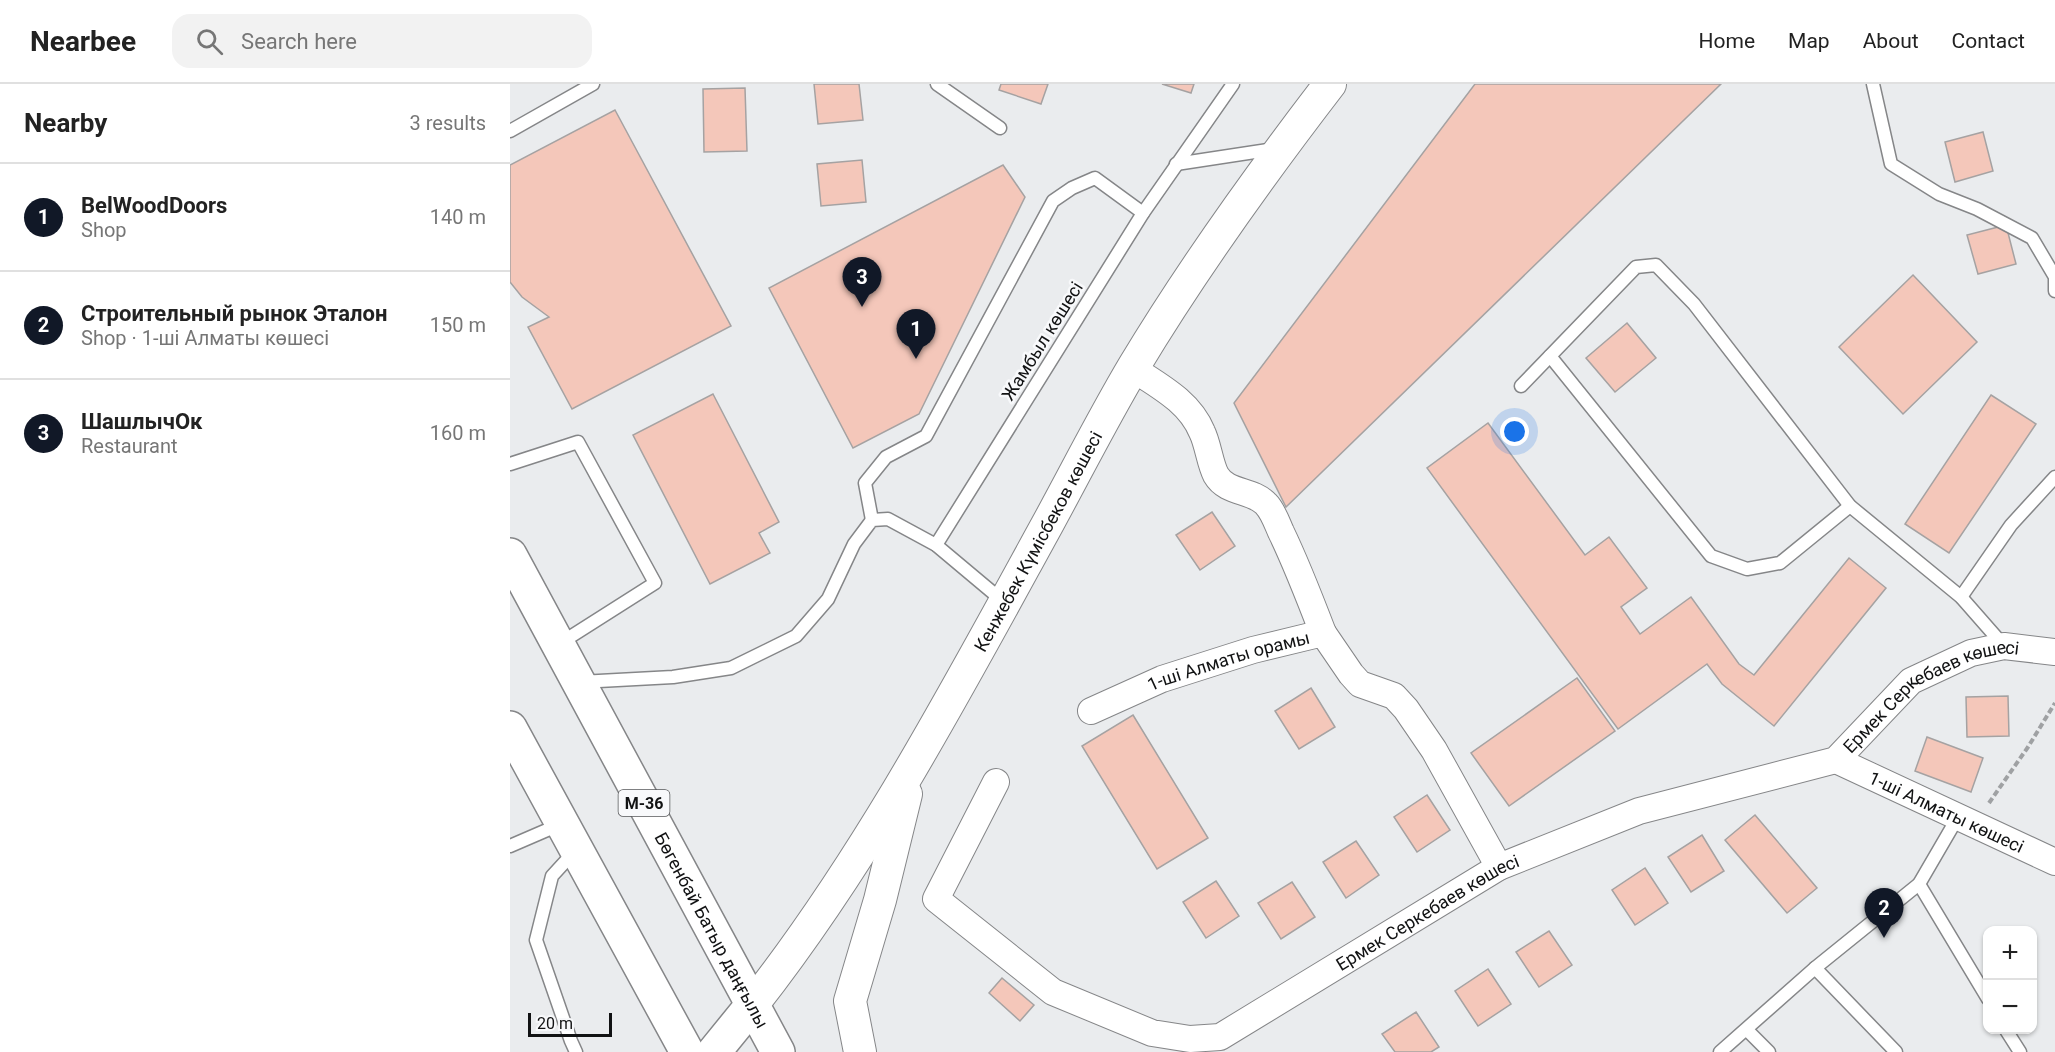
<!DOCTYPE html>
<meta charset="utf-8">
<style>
body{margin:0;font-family:Roboto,sans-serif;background:#f2f2f2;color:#222}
.controls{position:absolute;right:18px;bottom:18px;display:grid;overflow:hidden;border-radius:12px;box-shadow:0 2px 4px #0004}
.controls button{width:54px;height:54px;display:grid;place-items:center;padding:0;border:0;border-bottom:2px solid #e0e0e0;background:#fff;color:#222;font:30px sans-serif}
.scale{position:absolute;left:18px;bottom:15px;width:84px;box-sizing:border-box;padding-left:6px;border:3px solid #111213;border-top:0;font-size:16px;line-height:21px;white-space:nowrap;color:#111213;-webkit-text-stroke:4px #f8f9fb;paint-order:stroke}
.you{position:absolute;left:1005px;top:348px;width:21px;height:21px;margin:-15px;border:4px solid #fff;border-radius:50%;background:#1a73e8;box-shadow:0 0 0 9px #1a73e833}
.badge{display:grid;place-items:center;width:39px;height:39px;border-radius:50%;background:#111827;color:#fff;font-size:20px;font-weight:700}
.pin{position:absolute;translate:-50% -50px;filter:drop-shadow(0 2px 3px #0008)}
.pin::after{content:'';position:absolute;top:32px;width:21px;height:18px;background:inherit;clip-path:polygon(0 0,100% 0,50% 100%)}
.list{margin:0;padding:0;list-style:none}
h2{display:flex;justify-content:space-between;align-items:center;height:78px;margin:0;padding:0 24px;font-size:26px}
h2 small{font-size:20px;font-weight:400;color:#767676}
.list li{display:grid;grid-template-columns:39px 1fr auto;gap:18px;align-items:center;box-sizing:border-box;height:108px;padding:0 24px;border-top:2px solid #e0e0e0}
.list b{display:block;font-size:22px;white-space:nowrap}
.list p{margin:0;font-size:20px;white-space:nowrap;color:#767676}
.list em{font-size:20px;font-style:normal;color:#767676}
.icon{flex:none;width:33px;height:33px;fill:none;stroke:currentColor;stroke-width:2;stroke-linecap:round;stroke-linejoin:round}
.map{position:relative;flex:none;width:1545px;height:968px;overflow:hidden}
header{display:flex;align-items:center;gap:36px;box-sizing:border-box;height:84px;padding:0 30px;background:#fff;border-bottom:2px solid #e0e0e0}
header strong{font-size:28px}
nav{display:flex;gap:33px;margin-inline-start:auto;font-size:21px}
.search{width:420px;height:54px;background:#f2f2f2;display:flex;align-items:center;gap:15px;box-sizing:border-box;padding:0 21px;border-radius:18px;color:#767676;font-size:22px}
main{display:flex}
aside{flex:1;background:#fff}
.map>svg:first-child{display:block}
.building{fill:#f4c7ba;stroke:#a5a2a2;stroke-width:1.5}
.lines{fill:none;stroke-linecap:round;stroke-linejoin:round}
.service-casing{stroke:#858688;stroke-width:15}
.minor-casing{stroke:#858688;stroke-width:28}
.tertiary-casing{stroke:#858688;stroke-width:34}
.primary-casing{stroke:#858688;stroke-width:36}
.path{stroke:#9fa1a3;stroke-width:4;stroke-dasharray:6 3;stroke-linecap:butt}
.service{stroke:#fff;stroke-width:12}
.minor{stroke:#fff;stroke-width:26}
.tertiary{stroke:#fff;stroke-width:32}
.primary{stroke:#fff;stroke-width:33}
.labels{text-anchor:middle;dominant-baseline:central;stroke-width:5;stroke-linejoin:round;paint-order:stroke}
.shield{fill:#f8f9fb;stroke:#565759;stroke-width:1.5}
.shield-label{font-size:16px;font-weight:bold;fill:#111213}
.street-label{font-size:18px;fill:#111213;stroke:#f8f9fb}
</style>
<header>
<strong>Nearbee</strong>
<div class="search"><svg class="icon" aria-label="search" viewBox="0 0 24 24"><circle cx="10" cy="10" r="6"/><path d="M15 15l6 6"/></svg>Search here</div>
<nav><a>Home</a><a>Map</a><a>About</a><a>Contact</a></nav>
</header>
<main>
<aside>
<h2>Nearby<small>3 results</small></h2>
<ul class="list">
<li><span class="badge">1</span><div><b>BelWoodDoors</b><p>Shop</p></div><em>140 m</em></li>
<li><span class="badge">2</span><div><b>Строительный рынок Эталон</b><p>Shop · 1-ші Алматы көшесі</p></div><em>150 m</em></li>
<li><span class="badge">3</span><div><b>ШашлычОк</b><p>Restaurant</p></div><em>160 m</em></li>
</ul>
</aside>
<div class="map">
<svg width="1545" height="968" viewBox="0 0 1545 968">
<rect width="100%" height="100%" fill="#eaecee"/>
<g class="building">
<path d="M304,0H349L353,36L308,40Z"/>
<path d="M491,0H538L531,20L489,6Z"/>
<path d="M652,0H684L681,9Z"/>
<path d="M965,0H1211L776,423L724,319Z"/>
<path d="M235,4L237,67L194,68L193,5Z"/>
<path d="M105,26L221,242L62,325L18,243L39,233L12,213L0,198V81Z"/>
<path d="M1473,48L1483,87L1445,98L1435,58Z"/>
<path d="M352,76L356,118L311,122L307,80Z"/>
<path d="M493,81L515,113L409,330L343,364L259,204Z"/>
<path d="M1496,141L1506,180L1468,190L1457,151Z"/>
<path d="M1403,191L1467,258L1393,330L1329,263Z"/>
<path d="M1117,239L1146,274L1105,308L1076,274Z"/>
<path d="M203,310L269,438L249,449L260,469L200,500L123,351Z"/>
<path d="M1481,311L1526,340L1439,469L1395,440Z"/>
<path d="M978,339L1075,471L1099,453L1137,504L1111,523L1130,550L1181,513L1229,580L1244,591L1339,474L1376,504L1264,642L1212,600L1197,580L1108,645L917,384Z"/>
<path d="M702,428L725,462L690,486L666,451Z"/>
<path d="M1067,594L1105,647L999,722L961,669Z"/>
<path d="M801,604L825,643L789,665L765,627Z"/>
<path d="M1498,612L1499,652L1457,653L1456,613Z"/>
<path d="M623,631L698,754L647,785L572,662Z"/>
<path d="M1417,653L1473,674L1461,708L1405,687Z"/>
<path d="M917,711L940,746L907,768L884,733Z"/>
<path d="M1245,731L1307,804L1277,829L1215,756Z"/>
<path d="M1192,751L1214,787L1181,808L1158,773Z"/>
<path d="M846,757L869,791L836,814L813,778Z"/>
<path d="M1135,784L1158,819L1125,841L1102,806Z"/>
<path d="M706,797L729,832L696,854L673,818Z"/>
<path d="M782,798L805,833L771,855L748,819Z"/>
<path d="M1039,847L1062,881L1029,903L1006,868Z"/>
<path d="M978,885L1001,920L968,942L945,907Z"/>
<path d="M492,894L524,921L510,937L479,909Z"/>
<path d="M906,928L929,963L921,968H885L872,950Z"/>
</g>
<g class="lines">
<g class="service-casing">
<g id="service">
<path d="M427,0L490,44"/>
<path d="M1363,0L1381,80L1429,110L1467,125L1522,154L1545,193V207"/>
<path d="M0,47L83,0"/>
<path d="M666,80L764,65"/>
<path d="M1040,272L1201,472L1237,485L1270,479L1340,422"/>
<path d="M1011,302L1126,183L1146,181L1184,220L1340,422L1451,513L1494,562"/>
<path d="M0,380L68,358L145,499L49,560"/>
<path d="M362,436L355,399L376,373L416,352L543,117L562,104L585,94L633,129"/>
<path d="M426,461L633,129L723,0"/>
<path d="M1451,513L1501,441L1545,393"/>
<path d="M70,598L163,593L221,584L286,552L318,515L344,460L362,436L378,435L426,461L494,518"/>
<path d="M0,762L51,740"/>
<path d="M64,768L42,792L26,856L61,957L66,968"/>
<path d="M1409,800L1478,915"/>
<path d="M1305,884L1386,968"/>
<path d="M1237,946L1259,968"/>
<path d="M1496,946L1510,968"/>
<path d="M1210,968L1305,884L1409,800L1448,733"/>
</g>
</g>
<g class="minor-casing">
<g id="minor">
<path d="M622,284C649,302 679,317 692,348C698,360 700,380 706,391C717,410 742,405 756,420C763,427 767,439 771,448C787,481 800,515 813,549"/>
<path id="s1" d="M581,627L652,595L743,566L813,549L841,590L850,600L884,612L896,625L924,666L989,783"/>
<path id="s2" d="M1326,676L1545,778"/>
<path id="s3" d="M486,698L426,815L543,908L642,949L680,955L710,953L989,783L1129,727L1326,676L1401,597L1461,569L1494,562L1545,568"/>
</g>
</g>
<g class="tertiary-casing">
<g id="tertiary">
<path id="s4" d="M243,920C359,772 447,605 537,441C566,388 593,334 624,282C683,184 750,91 820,0"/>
<path d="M350,968L340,917L370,816L396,710"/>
</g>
</g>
<g class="primary-casing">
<g id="primary">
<path id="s5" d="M0,471L268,968"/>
<path d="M0,644L177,968"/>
<path d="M204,968L243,920"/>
</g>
</g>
<path class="path" d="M1479,719L1518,663L1545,619"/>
<use href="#service" class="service"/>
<use href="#minor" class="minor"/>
<use href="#tertiary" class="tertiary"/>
<use href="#primary" class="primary"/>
</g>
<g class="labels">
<rect class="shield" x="108.5" y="706" width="51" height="26" rx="4.5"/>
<g class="shield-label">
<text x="134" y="719">M-36</text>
</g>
<g class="street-label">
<text transform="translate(532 257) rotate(-58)">Жамбыл көшесі</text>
<text stroke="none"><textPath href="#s4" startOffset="544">Кенжебек Күмісбеков көшесі</textPath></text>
<text stroke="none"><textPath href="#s1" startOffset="147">1-ші Алматы орамы</textPath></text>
<text stroke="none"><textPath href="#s3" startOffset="1257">Ермек Серкебаев көшесі</textPath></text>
<text stroke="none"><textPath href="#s2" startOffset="122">1-ші Алматы көшесі</textPath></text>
<text stroke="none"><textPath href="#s3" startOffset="699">Ермек Серкебаев көшесі</textPath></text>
<text stroke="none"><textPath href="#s5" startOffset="426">Бөгенбай Батыр даңғылы</textPath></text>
</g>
</g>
</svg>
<div class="controls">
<button>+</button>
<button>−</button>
</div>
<div class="scale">20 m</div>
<div class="you"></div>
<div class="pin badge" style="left:406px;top:275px">1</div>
<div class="pin badge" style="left:1374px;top:854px">2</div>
<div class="pin badge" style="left:352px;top:223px">3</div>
</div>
</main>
